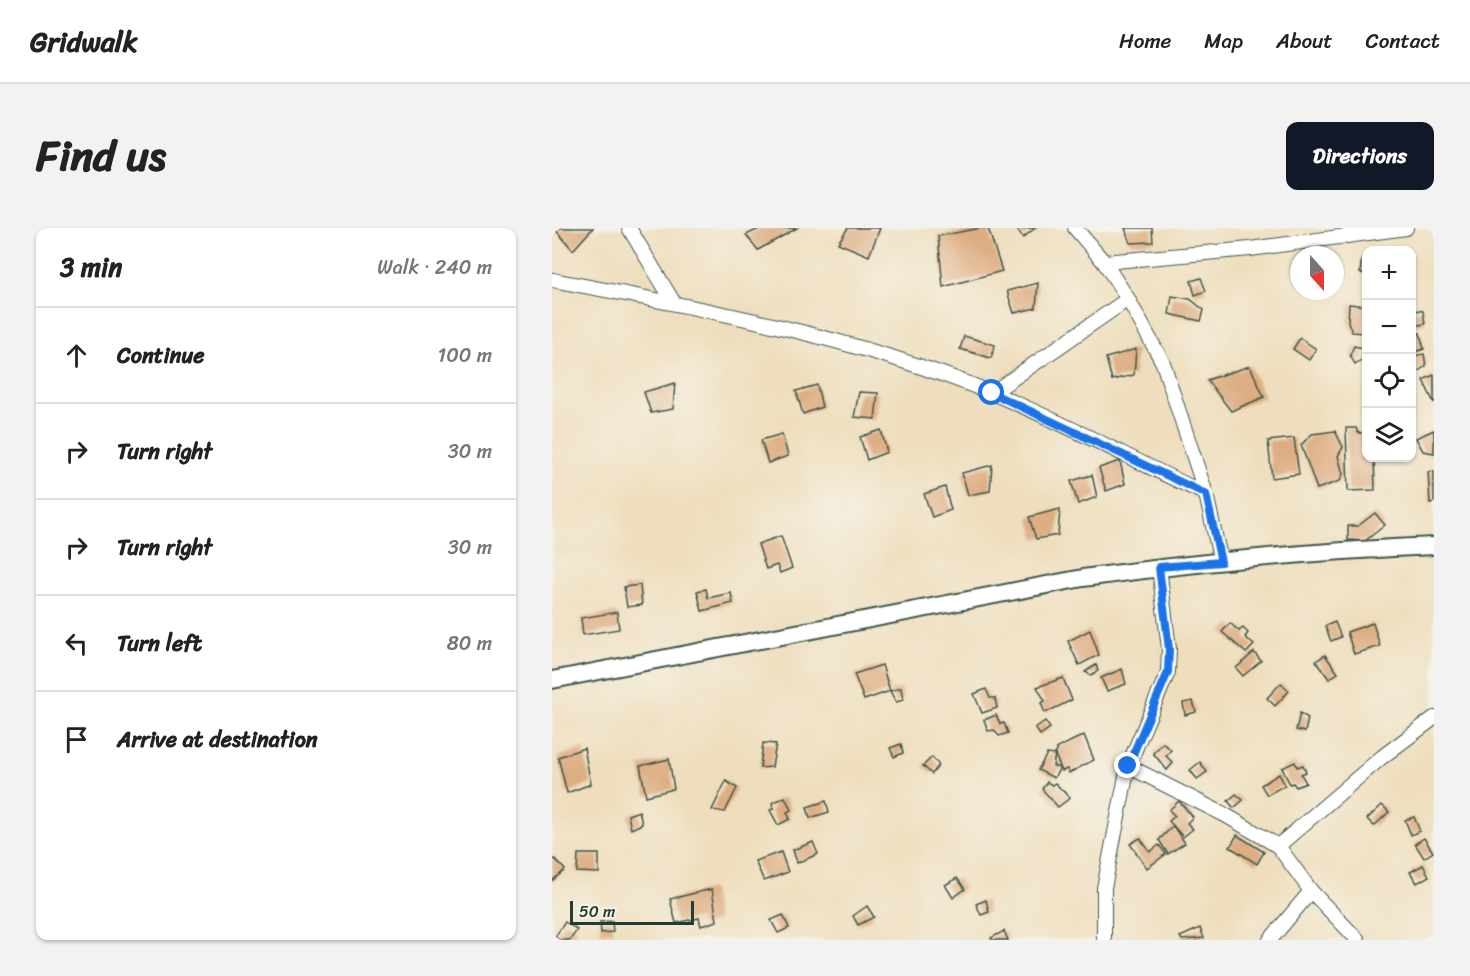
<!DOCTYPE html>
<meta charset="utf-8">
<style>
body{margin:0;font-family:Sriracha,sans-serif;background:#f2f2f2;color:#222}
.controls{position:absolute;right:18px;top:18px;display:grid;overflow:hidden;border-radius:12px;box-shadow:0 2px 4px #0004}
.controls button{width:54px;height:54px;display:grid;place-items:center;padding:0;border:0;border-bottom:2px solid #e0e0e0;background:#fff;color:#222;font:30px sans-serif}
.compass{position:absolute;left:738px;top:18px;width:54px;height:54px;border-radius:50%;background:#fff;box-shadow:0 2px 4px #0004;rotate:159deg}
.scale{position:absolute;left:18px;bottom:15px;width:124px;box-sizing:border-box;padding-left:6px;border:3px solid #1f3d34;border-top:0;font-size:16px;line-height:21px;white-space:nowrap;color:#1f3d34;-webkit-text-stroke:4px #f7f3e8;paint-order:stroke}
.stop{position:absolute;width:18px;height:18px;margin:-14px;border:4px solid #1a73e8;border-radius:50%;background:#fff}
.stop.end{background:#1a73e8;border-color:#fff;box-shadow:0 2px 6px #0008}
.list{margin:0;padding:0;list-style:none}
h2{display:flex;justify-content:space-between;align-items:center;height:78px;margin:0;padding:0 24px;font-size:26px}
h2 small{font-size:20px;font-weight:400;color:#767676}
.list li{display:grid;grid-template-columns:39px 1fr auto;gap:18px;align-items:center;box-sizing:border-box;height:96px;padding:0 24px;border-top:2px solid #e0e0e0}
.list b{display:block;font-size:22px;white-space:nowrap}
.list em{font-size:20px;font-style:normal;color:#767676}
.icon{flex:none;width:33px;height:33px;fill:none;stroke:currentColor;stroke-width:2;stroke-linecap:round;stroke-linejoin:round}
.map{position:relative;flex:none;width:882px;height:712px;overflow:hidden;border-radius:12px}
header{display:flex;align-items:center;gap:36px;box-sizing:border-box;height:84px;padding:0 30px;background:#fff;border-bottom:2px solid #e0e0e0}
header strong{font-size:28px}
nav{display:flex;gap:33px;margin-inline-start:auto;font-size:21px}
.intro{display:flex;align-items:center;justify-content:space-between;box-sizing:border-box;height:144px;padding:0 36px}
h1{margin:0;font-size:42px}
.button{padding:15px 27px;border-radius:12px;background:#111827;color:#fff;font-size:21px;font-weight:700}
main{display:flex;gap:36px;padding:0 36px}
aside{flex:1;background:#fff;border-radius:12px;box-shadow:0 2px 4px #0004}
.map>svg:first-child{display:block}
.building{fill:#dead82}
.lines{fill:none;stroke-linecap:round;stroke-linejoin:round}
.minor-casing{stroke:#3e5549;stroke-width:16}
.tertiary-casing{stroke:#3e5549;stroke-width:20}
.minor{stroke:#fff;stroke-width:14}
.tertiary{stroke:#fff;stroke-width:16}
.route{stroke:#1a73e8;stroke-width:8}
</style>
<header>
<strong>Gridwalk</strong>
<nav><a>Home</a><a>Map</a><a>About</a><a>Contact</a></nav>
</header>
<div class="intro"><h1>Find us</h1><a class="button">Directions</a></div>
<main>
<aside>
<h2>3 min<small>Walk · 240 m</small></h2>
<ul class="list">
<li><svg class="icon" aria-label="ahead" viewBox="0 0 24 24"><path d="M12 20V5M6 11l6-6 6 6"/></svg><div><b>Continue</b></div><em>100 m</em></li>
<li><svg class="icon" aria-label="right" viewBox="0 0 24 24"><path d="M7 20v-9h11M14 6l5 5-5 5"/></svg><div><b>Turn right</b></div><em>30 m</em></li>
<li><svg class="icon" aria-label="right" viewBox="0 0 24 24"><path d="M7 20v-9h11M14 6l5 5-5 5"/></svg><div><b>Turn right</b></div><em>30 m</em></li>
<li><svg class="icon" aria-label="left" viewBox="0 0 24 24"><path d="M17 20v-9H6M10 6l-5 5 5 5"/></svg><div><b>Turn left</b></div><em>80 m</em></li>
<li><svg class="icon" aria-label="arrive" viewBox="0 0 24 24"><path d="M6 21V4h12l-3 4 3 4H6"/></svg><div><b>Arrive at destination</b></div></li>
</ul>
</aside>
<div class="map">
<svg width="882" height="712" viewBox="0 0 882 712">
<rect width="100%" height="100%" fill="#f7f3e8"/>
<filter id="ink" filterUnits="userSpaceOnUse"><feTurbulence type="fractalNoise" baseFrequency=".0167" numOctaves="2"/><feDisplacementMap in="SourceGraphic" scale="12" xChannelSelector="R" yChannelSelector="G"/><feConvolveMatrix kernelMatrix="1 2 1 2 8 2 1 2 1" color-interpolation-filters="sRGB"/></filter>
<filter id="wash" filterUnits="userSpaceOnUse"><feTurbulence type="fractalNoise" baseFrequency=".008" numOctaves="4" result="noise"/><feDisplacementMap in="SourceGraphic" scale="24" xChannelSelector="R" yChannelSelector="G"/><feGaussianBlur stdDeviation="1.35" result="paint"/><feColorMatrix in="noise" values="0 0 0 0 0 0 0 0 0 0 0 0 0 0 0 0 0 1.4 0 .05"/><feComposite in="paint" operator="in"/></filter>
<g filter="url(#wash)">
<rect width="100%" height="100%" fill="#eedebd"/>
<g id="blocks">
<g class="building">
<path d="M2,0H41L21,22Z"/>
<path d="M209,0H245L206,22L194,7Z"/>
<path d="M296,0H328L317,28L286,15Z"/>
<path d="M429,0H436L450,43L391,59L386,8Z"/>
<path d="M464,0H483L471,10Z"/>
<path d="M573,0H600L601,14L578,15Z"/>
<path d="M810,30L814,31V46L808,45Z"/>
<path d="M649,50L654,63L643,67L639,53Z"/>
<path d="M486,55L484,80L462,85L455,63Z"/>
<path d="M620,68L638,71L652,82L649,93L617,86Z"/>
<path d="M797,76L814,78L812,105L800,104L796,94Z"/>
<path d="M860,82L871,83L873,96L860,98Z"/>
<path d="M868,105L872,121L860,125V107Z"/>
<path d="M412,108L443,117L439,130L408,121Z"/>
<path d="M748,110L764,121L757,132L741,121Z"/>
<path d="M802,118L812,120L810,132L803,136L798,127Z"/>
<path d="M584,121L582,147L560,152L554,130Z"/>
<path d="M872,126L874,138L862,146L860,128Z"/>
<path d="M698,138L712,169L679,183L655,152Z"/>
<path d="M882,147V175L871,152Z"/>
<path d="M123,155L121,181L99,185L92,164Z"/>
<path d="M265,157L270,179L251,186L244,163Z"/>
<path d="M307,164L326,165L323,191L302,189Z"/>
<path d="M794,200H804L806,205H814V230H822L823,262L796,263Z"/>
<path d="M329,202L335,224L315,232L308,209Z"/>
<path d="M882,202V225L871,223L864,210Z"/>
<path d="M783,203L791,219L786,228L791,246L788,253L765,261L749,217L760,206Z"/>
<path d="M230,206L236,228L216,235L209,212Z"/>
<path d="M742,210L747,246L720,250L716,213Z"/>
<path d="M568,233L573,256L554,263L547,240Z"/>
<path d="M440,237L438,263L416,267L410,245Z"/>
<path d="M882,243V274L878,275L876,244Z"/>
<path d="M540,247L545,269L526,276L519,253Z"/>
<path d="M393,259L399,282L380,289L372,266Z"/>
<path d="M508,281L506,307L484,311L477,289Z"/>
<path d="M823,285L833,297L813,313L796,312V298H806Z"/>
<path d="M229,308L240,340L228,345L225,337L214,341L206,316Z"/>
<path d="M88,357L90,377L75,379L72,359Z"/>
<path d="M154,361L156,370L179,365L181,375L150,383L145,363Z"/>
<path d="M65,384L67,401L31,407L29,390Z"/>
<path d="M783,394L789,409L779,413L773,398Z"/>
<path d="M678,395L687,403L691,400L696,405L693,409L702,417L694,425L670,404Z"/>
<path d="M821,395L828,418L802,426L795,404Z"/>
<path d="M538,402L547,427L527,437L516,413Z"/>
<path d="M702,424L709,433L691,448L684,440Z"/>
<path d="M773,427L786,445L777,451L764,433Z"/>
<path d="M330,437L338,463L312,472L302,446Z"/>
<path d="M544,437L546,443L539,447L533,444Z"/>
<path d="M570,441L574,456L555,463L549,450Z"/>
<path d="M511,450L520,472L493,485L489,475L493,473L485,459Z"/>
<path d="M729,455L737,463L723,478L715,470Z"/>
<path d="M349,460L351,472L344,474L338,463Z"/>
<path d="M434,461L438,470H443L445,480L430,485L422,466Z"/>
<path d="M641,473L644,484L633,487L631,475Z"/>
<path d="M748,485L756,490L753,504L744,502Z"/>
<path d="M444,487L448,496L452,495L456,505L447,508L442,502L436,503L432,492Z"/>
<path d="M493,493L498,500L488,507L483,500Z"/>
<path d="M532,507L542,532L517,545L515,541L510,543L503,527L505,520Z"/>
<path d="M211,515L224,516L220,539L208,540Z"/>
<path d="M611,515L619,522L614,528L621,535L615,542L601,525Z"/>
<path d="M349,516L351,525L342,529L338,520Z"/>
<path d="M32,520L39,556L15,565L6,529Z"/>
<path d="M495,526L503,527L501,538L508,540L502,550L486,542Z"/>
<path d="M380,529L387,537L380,546L371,538Z"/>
<path d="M117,531L122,561L94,568L88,538Z"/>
<path d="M648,534L655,544L645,551L638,542Z"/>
<path d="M743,534L745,539L751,537L754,544L749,546L754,555L744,559L741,555L738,556L730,540Z"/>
<path d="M727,546L733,557L715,567L709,557Z"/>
<path d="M174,553L185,560L173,584L160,582Z"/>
<path d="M495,554L500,557L503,555L518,570L506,579L490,561Z"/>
<path d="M684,566L691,572L682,580L676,573Z"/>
<path d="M233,569L239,582L235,584L238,591L226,597L218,582L222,580L220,575Z"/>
<path d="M274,573L277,584L258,590L255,579Z"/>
<path d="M627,573L641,589L635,595L641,601L631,609L617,593L623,588L617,582Z"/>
<path d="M830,577L837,584L822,598L815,591Z"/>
<path d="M87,583L90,596L79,601L76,587Z"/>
<path d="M862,589L868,603L859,607L853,592Z"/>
<path d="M621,598L633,615L616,626L607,612Z"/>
<path d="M685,607L712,624L705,636L678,619Z"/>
<path d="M588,610L598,624L607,617L614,626L595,640L578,616Z"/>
<path d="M872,610L881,624L872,630L863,616Z"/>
<path d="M261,614L266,626L245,635L241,622Z"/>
<path d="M229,624L236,644L212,653L203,633Z"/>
<path d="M26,626H47V645L25,644Z"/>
<path d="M3,631L13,642L0,653V633Z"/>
<path d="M871,637L877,648L865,655L858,644Z"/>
<path d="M405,650L413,661L401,670L393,657Z"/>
<path d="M160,661L165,693L149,698L147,690L124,695L118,671Z"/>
<path d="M434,672L437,684L429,687L424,676Z"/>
<path d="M315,678L322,689L306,697L301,688Z"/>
<path d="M231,687L237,700L226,705L219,692Z"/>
<path d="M60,693L61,704L49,705L48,694Z"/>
<path d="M13,694L25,702L18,712H7L3,709Z"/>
<path d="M648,700L652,710L630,712L628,709Z"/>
<path d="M452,703L456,712H440L439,710Z"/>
</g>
</g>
</g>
<g filter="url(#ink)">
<use href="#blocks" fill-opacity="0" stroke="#3e5549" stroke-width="1.5"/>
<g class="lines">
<g class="minor-casing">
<g id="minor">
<path d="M77,0L122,75"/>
<path d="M523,0L552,34L576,71L611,135L654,266L669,334"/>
<path d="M552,34L698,21L854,0"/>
<path d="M0,52C148,80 300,108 440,165C513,195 583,233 654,266"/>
<path d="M440,165L576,71"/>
<path d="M576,538L675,588L726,618L759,663L806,712"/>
<path d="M726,618L830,529L882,490"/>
<path d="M552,712V660L576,538L616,444L617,421L607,339"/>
<path d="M718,712L759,663"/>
</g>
</g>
<g class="tertiary-casing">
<path id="tertiary" d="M0,452L531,350C647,334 765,323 882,318"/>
</g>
<use href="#minor" class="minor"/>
<use href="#tertiary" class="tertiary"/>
</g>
</g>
<g class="lines" filter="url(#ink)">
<path class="route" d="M440,165L654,266L669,334L607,339L617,421L616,444L576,538"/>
</g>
</svg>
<div class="controls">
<button>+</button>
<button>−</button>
<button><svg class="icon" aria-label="locate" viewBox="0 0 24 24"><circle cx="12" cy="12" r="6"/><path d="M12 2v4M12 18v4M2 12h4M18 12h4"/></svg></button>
<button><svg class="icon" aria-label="layers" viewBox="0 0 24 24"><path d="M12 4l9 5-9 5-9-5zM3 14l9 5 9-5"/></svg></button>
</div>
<svg class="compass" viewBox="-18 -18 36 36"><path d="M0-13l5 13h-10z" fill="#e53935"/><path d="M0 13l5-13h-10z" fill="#767676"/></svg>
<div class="scale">50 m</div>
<div class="stop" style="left:440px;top:165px"></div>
<div class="stop end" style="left:576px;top:538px"></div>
</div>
</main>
